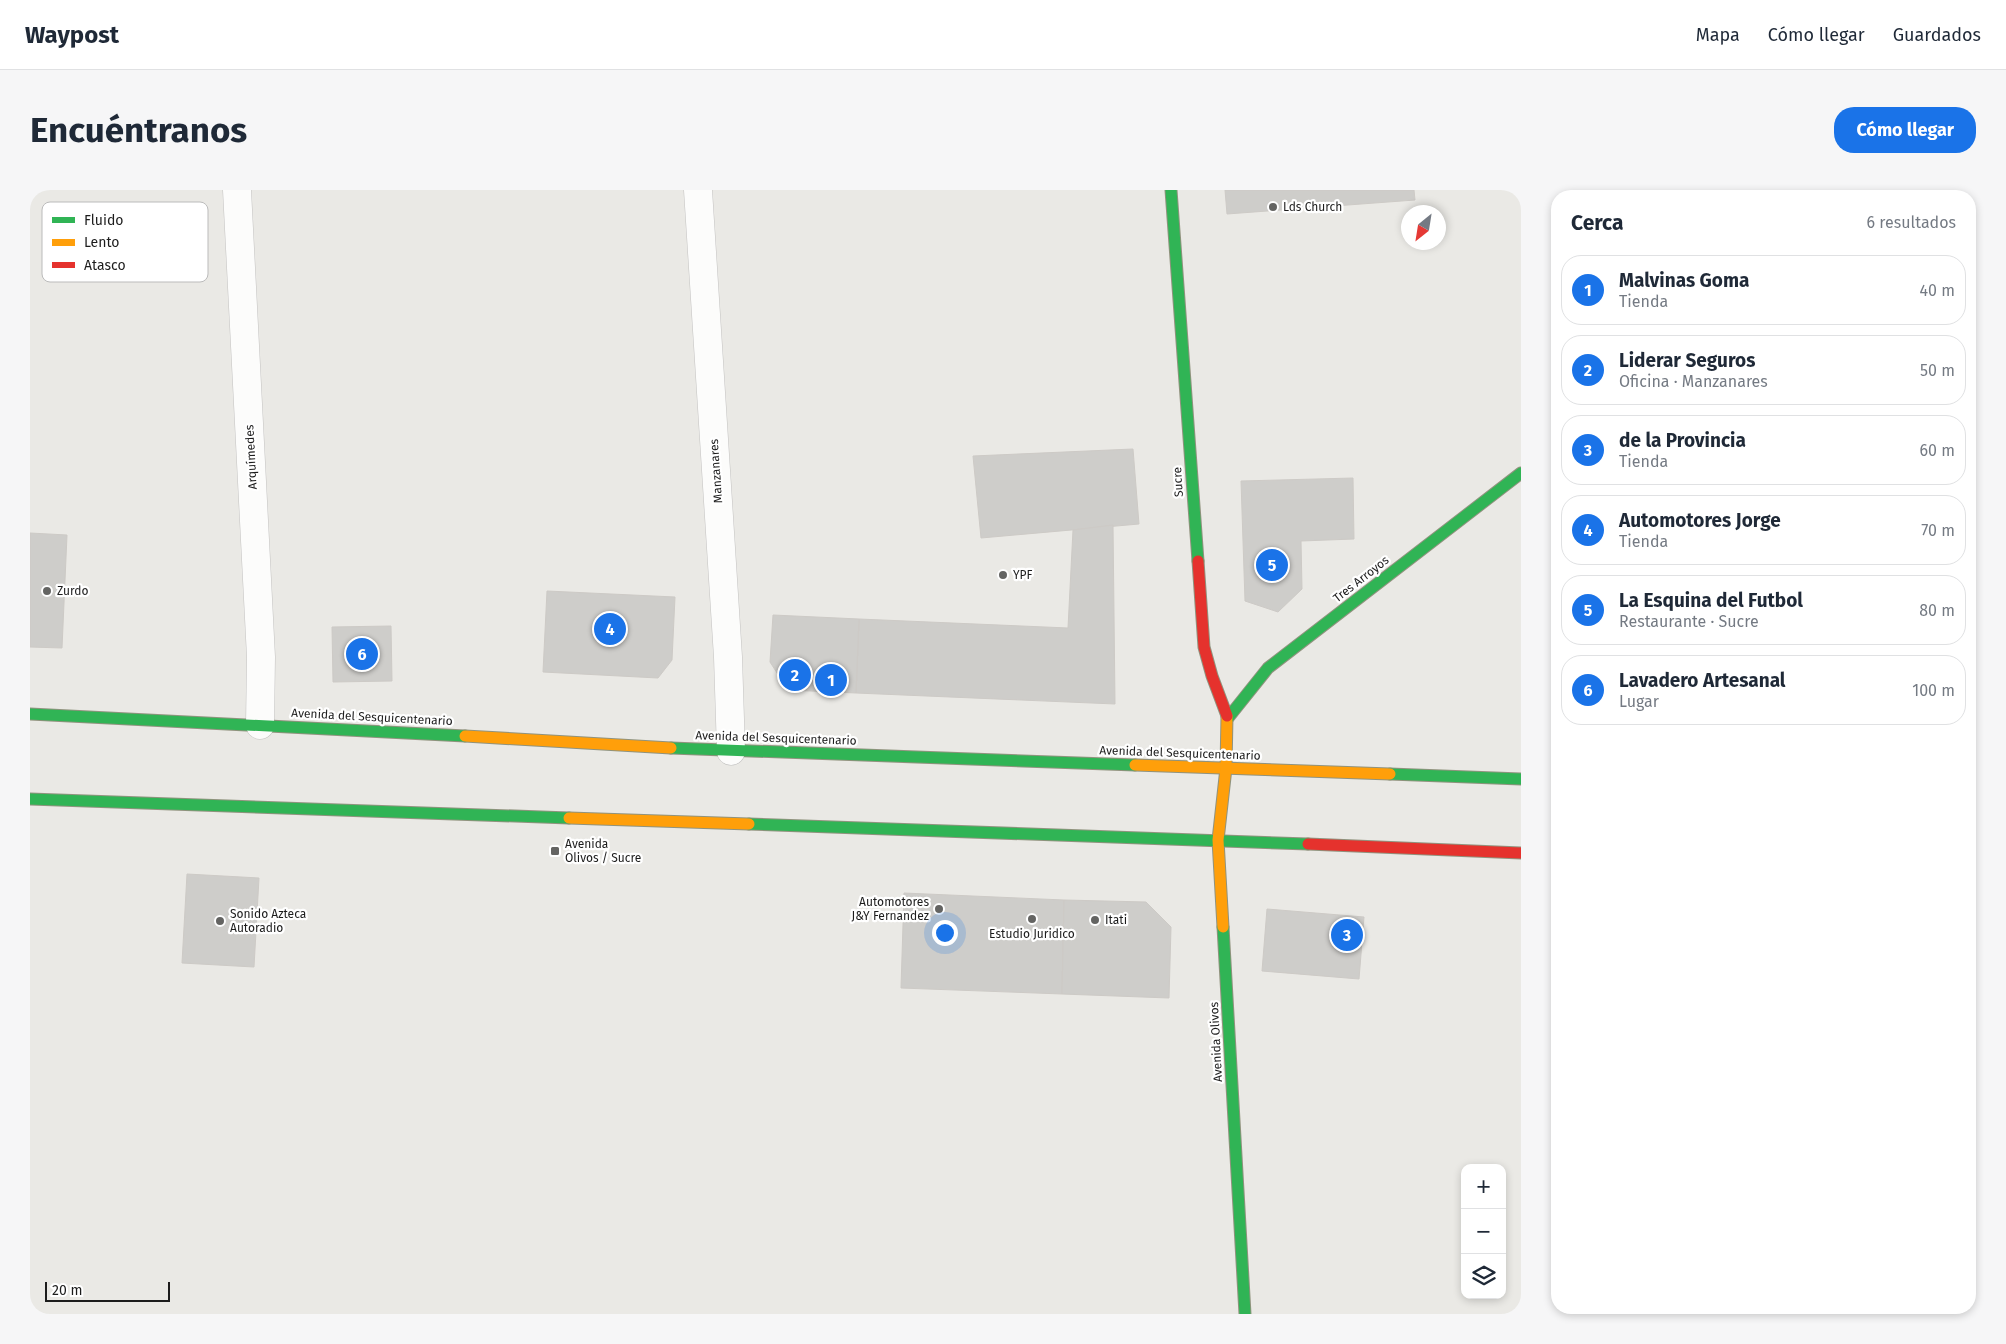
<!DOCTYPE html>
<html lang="es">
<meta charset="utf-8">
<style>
body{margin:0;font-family:"Fira Sans",sans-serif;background:#f6f6f7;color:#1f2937}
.controls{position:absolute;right:15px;bottom:15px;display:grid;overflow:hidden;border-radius:10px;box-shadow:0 2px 8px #0003}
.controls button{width:45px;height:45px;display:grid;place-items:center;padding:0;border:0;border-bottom:1px solid #e0e1e3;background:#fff;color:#1f2937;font:25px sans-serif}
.compass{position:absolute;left:1371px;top:15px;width:45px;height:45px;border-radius:50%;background:#fff;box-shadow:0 2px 8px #0003;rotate:210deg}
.scale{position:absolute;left:15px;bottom:12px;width:125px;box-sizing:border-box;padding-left:5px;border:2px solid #1c1c1c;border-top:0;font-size:14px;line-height:18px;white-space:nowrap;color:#1c1c1c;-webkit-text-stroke:4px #fff;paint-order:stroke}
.you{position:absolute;left:914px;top:742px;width:18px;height:18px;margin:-12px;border:4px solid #fff;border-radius:50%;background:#1a73e8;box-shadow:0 0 0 8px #1a73e833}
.badge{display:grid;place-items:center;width:32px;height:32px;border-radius:50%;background:#1a73e8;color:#fff;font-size:16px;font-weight:700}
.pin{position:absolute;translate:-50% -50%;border:2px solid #fff;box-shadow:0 1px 5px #0006}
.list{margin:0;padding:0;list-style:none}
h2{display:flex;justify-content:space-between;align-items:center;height:65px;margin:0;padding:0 20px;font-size:21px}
h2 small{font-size:16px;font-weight:400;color:#747a83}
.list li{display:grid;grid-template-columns:32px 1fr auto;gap:15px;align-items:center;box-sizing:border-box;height:70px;margin:0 10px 10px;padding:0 10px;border:1px solid #e0e1e3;border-radius:20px}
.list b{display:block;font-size:19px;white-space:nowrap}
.list p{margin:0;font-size:16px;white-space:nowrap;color:#747a83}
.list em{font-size:16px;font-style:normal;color:#747a83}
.icon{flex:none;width:28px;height:28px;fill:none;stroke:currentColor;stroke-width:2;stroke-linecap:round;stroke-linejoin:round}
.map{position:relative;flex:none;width:1491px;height:1124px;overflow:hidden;border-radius:20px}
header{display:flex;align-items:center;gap:30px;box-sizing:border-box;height:70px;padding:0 25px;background:#fff;border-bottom:1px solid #e0e1e3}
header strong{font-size:24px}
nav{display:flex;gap:28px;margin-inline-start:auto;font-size:18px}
.intro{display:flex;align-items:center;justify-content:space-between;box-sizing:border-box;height:120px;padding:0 30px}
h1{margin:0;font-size:35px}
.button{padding:12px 22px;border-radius:20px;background:#1a73e8;color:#fff;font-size:18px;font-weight:700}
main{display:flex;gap:30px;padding:0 30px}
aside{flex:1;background:#fff;border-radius:20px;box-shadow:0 2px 8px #0003}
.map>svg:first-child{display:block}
.building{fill:#cecdca;stroke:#cdcac6}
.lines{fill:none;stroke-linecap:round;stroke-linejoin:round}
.street-casing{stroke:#c3c2c1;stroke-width:29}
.fast-casing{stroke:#90937e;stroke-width:13}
.slow-casing{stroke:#90937e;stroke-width:13}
.jam-casing{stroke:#90937e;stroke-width:13}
.street{stroke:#fcfcfb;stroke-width:28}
.fast{stroke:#30b455;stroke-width:11}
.slow{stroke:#ff9f0a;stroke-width:11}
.jam{stroke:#e5322d;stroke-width:11}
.poi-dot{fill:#646462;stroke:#fff;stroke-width:2}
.labels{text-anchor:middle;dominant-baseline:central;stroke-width:4.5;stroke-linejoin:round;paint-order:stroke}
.poi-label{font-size:12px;fill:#1c1c1c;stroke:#fff;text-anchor:start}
.street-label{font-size:12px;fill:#1c1c1c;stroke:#fff}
.key{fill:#fff;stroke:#bbb;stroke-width:1}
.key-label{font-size:14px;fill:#1c1c1c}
</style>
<header>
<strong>Waypost</strong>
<nav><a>Mapa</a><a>Cómo llegar</a><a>Guardados</a></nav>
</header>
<div class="intro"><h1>Encuéntranos</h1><a class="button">Cómo llegar</a></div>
<main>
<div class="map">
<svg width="1491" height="1124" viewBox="0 0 1491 1124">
<rect width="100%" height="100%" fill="#eae9e5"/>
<g class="building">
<path d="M1195,0H1384L1385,10L1197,24Z"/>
<path d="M1103,259L1109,334L951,348L943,266Z"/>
<path d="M1323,288L1324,349L1271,351L1272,399L1248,422L1215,411L1211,291Z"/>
<path d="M1083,335L1085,514L826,503L829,429L1038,438L1043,340Z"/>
<path d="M0,343L37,345L32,458L0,457Z"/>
<path d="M517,401L645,407L642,470L628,488L513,482Z"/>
<path d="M743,425L829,429L826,503L758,500L740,472Z"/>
<path d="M361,436L362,491L303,492L302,437Z"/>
<path d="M157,684L229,688L224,777L152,773Z"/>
<path d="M874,703L1034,710L1032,804L871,798Z"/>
<path d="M1034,710L1116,712L1141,737L1139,808L1032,804Z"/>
<path d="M1237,719L1334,727L1329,789L1232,781Z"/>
</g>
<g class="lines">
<g class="street-casing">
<g id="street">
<path d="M207,0L231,467L230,535"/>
<path d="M668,0L698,467L701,561"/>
</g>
</g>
<g class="fast-casing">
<g id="fast">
<path d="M1141,0L1168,371"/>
<path d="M0,524L435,546"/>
<path d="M1198,528L1238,478L1491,283"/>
<path d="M641,558L1105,575"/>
<path d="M1360,584L1491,589"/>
<path d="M0,609L539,628"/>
<path d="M719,634L1278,654"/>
<path d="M1193,737L1215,1124"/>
</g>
</g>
<g class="slow-casing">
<g id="slow">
<path d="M435,546L641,558"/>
<path d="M1105,575L1360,584"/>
<path d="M539,628L719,634"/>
<path d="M1193,737L1188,650L1196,578L1197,526"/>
</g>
</g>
<g class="jam-casing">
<g id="jam">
<path d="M1168,371L1174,457L1182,486L1197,526"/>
<path d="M1278,654L1491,663"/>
</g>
</g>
<use href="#street" class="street"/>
<use href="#fast" class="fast"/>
<use href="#slow" class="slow"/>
<use href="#jam" class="jam"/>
</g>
<g class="poi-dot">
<circle cx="1243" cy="17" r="5"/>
<circle cx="973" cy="385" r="5"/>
<circle cx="17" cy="401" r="5"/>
<rect x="520" y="656" width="10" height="10" rx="2.5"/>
<circle cx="909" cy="719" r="5"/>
<circle cx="1002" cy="729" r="5"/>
<circle cx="1065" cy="730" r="5"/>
<circle cx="190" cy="731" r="5"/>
</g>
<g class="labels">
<g class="poi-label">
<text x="1253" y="17">Lds Church</text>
<text x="983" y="385">YPF</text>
<text x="27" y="401">Zurdo</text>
<text x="535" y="654">Avenida<tspan x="535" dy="14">Olivos / Sucre</tspan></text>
<text x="899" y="712" text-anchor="end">Automotores<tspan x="899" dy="14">J&amp;Y Fernandez</tspan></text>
<text x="200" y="724">Sonido Azteca<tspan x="200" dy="14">Autoradio</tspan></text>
<text x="1075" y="730">Itati</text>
<text x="1002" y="744" text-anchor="middle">Estudio Juridico</text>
</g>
<g class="street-label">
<text transform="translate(221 267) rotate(-93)">Arquímedes</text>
<text transform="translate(686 281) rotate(-94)">Manzanares</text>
<text transform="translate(1148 292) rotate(-94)">Sucre</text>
<text transform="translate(1331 389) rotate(-38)">Tres Arroyos</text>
<text transform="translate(342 527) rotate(3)">Avenida del Sesquicentenario</text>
<text transform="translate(746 548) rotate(2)">Avenida del Sesquicentenario</text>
<text transform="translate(1150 563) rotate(2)">Avenida del Sesquicentenario</text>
<text transform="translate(1186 852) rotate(-93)">Avenida Olivos</text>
</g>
</g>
<rect x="12" y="12" width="166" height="80" rx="8" class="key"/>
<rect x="22" y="27" width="23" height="6" fill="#30b455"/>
<rect x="22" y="49" width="23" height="7" fill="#ff9f0a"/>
<rect x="22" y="72" width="23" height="6" fill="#e5322d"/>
<g class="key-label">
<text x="54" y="35">Fluido</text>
<text x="54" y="57">Lento</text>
<text x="54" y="80">Atasco</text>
</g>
</svg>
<div class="controls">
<button>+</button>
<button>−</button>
<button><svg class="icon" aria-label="layers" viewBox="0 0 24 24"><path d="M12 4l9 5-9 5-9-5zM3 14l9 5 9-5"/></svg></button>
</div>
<svg class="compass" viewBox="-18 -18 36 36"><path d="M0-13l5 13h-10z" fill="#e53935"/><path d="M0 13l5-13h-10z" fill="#747a83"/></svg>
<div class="scale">20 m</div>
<div class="you"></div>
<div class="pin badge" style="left:801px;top:490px">1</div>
<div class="pin badge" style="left:765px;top:485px">2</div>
<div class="pin badge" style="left:1317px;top:745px">3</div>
<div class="pin badge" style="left:580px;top:439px">4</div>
<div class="pin badge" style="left:1242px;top:375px">5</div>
<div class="pin badge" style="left:332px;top:464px">6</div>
</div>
<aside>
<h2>Cerca<small>6 resultados</small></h2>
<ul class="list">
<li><span class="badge">1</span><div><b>Malvinas Goma</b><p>Tienda</p></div><em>40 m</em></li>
<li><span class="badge">2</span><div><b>Liderar Seguros</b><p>Oficina · Manzanares</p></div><em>50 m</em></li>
<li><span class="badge">3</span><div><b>de la Provincia</b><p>Tienda</p></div><em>60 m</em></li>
<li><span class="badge">4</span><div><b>Automotores Jorge</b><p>Tienda</p></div><em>70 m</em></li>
<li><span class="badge">5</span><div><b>La Esquina del Futbol</b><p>Restaurante · Sucre</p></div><em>80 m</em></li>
<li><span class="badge">6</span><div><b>Lavadero Artesanal</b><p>Lugar</p></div><em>100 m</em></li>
</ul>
</aside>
</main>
